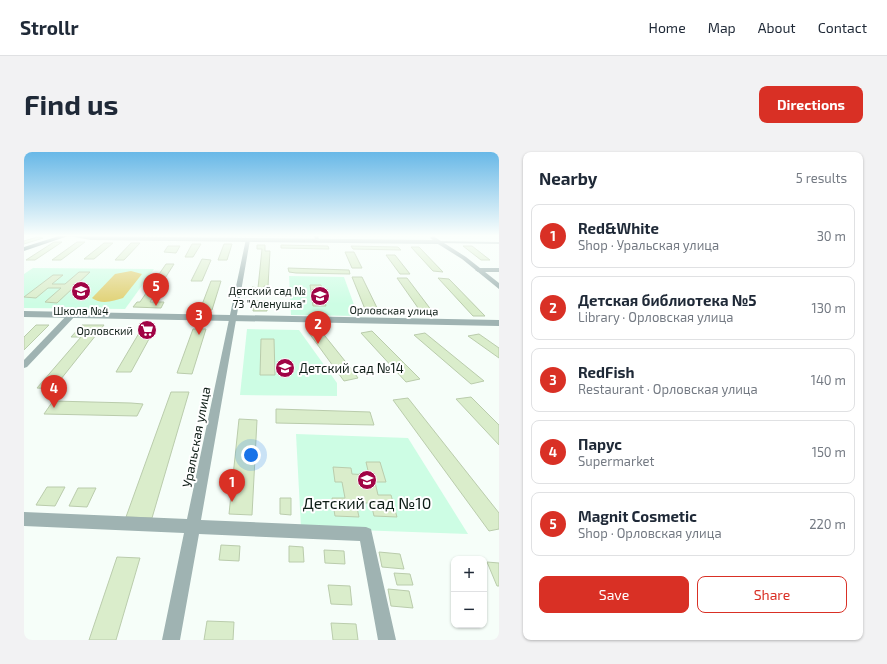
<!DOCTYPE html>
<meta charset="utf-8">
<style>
body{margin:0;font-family:"Exo 2",sans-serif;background:#f2f2f3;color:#1f2937}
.controls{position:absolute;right:12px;bottom:12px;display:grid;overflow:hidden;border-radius:8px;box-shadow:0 1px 3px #0004}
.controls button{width:36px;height:36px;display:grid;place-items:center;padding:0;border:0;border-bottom:1px solid #e0e1e3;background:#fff;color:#1f2937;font:20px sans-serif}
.you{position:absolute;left:227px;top:303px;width:14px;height:14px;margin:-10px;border:3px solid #fff;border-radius:50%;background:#1a73e8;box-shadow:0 0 0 6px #1a73e833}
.badge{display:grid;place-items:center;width:26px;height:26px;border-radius:50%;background:#d93025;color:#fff;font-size:13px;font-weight:700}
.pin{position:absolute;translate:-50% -33px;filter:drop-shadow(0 1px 2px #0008)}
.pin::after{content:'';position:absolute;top:21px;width:14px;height:12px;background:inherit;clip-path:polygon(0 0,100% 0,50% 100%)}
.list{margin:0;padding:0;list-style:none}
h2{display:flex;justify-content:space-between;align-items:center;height:52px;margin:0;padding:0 16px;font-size:17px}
h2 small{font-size:13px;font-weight:400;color:#747a83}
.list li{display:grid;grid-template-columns:26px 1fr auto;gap:12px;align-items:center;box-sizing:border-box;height:64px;margin:0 8px 8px;padding:0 8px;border:1px solid #e0e1e3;border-radius:8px}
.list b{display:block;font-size:15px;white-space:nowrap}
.list p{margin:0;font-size:13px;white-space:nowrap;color:#747a83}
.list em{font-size:13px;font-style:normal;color:#747a83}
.actions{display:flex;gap:8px;padding:12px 16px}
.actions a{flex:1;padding:9px 0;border:1px solid #d93025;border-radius:8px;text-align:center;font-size:14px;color:#d93025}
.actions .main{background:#d93025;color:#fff}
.map{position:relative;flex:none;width:475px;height:488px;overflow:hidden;border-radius:8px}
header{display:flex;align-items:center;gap:24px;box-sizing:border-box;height:56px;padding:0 20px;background:#fff;border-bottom:1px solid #e0e1e3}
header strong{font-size:19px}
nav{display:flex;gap:22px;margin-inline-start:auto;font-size:14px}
.intro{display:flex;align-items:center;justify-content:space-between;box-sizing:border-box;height:96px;padding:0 24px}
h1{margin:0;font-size:28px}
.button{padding:10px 18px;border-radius:8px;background:#d93025;color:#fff;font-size:14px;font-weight:700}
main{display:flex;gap:24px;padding:0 24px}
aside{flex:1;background:#fff;border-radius:8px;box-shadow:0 1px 3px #0004}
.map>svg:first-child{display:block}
.built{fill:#cdfde4}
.green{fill:#e0d174}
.building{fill:#daedcb;stroke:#baccac}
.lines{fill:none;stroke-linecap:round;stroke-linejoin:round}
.minor{fill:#9fb3b2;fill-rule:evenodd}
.tertiary{fill:#9fb3b2;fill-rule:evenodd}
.secondary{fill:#72908f;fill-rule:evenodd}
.labels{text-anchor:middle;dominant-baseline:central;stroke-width:4;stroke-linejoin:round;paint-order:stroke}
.far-poi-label{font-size:11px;fill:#0e1d16;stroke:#fff;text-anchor:end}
.far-street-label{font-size:11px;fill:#0e1d16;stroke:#fff}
.poi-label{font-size:13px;fill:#0e1d16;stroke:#fff;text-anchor:start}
.street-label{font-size:13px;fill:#0e1d16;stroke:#fff}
.near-poi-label{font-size:16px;fill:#0e1d16;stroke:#fff}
</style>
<header>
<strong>Strollr</strong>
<nav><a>Home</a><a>Map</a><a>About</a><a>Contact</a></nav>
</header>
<div class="intro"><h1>Find us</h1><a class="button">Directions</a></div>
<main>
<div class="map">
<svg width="475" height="488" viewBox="0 0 475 488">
<rect width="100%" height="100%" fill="#f6fef9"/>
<g class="built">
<path d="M9,116L130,117L101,157L0,156V122Z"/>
<path d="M265,124L320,125L334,164L267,163Z"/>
<path d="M223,177L275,178L313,231V244L216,243Z"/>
<path d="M272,282L384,286L444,382L277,376Z"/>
</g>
<path class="green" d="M107,119L118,122L99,146C90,149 77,153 68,146L91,122Z"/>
<g class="building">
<path d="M13,85L19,86L0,92V89Z"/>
<path d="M30,90H38L11,108H2Z"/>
<path d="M53,90H61L37,108H28Z"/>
<path d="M80,91H89L70,107H60Z"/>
<path d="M107,91H116L100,108H91Z"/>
<path d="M168,92H177L169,105H161Z"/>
<path d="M200,92H208L203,108H194Z"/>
<path d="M233,93H241V99H246L244,134H240L239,143H227L228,135L234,136L238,97H233Z"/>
<path d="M257,93L304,94L305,97L257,96Z"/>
<path d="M144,94H156L152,101L140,100Z"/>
<path d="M327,94L374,95L377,98L329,97Z"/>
<path d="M439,94H448L466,108H457Z"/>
<path d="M387,95H395L419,120L409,119Z"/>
<path d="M321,100H330L338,116H328Z"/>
<path d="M362,103H371L386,122H376Z"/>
<path d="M178,107L187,108L178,129H167Z"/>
<path d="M142,112H150L126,150H140L137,156L109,155L113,150H116Z"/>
<path d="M264,116L325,118L326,122L272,121L265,120Z"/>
<path d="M55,120H66L33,151L21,150L37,136H24L12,146L0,145L29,123H39L28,132H41Z"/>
<path d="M328,125H338L356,162H343Z"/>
<path d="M373,126H383L411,163H399Z"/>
<path d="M414,126L425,127L461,164H449Z"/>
<path d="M187,129H197L188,158H176Z"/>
<path d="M286,133H297L302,154H289Z"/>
<path d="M230,149H243V159H229Z"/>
<path d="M12,173H25L0,198V185Z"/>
<path d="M58,173H80L29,237L13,236L57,185H47Z"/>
<path d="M118,176H131L107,220H92Z"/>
<path d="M169,177H182L168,222L153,221Z"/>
<path d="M297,179L329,219L334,226L320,229L285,181Z"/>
<path d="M348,179L396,227L382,230L337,181Z"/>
<path d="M401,181L460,229L447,232L390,183Z"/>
<path d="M455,182L475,196V206L444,184Z"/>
<path d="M237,187H250L251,223H236Z"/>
<path d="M147,240H165L128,366L102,365Z"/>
<path d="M447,245L475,273V293L432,247Z"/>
<path d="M384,246L475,361V377L465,379L369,248Z"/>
<path d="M29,249L107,251L119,252L113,264L20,262Z"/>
<path d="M252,257L346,260L350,273L252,271Z"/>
<path d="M215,267L233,268L228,363L205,362Z"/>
<path d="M342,310H356L362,330H351L354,343H367L373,365L350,364L347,351H332L335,365L311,364L308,346H321L318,330H311L309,315L327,316L328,322L345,323Z"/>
<path d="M23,335H41L31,354L12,353Z"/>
<path d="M54,336H72L63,355L45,354Z"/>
<path d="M256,346H267V363L256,362Z"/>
<path d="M197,393L216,394L215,409L195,408Z"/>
<path d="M265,394L279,395L280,410H265Z"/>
<path d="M300,398L320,399L321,412L301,411Z"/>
<path d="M355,400L376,402L380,417L358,415Z"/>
<path d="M93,405L116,406L92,488H65Z"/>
<path d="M463,410L475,411V434H473Z"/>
<path d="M370,421L386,422L389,433H373Z"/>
<path d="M304,433L326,434L328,453L307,452Z"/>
<path d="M364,437L385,439L389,456L367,454Z"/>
<path d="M183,469L210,470L209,488H180Z"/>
<path d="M307,471L332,472L334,488H309Z"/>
</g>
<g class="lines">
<g class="minor">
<path d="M290,84H294L296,90H292Z"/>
<path d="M222,87L226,88L177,368L342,375L347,377L372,488H354L336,389L175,382L156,488H138L160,381L0,374V360L163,367Z"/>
<path d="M413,89L475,90V92L415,91Z"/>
<path d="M475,116V120H454L451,118L454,116Z"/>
<path d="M45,161H48L52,163L3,215L0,216V208Z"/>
</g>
<g class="tertiary">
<path d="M45,84L409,88L406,86L409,84L442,105L475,131V137L438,107L414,92L67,88Z"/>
<path d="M0,159L475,168V174L0,165Z"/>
</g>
<path class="secondary" d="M35,84H44L0,99V95Z"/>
</g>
<linearGradient id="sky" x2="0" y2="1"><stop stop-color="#68b8e7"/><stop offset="0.55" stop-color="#fbfffc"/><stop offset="1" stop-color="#fbfffc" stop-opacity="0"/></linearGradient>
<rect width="475" height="152" fill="url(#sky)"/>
<defs>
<g id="school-disc" transform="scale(1)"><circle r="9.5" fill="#a00445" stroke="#fff"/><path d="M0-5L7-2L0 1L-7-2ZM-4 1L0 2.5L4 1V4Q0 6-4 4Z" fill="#fff"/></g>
<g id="supermarket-disc" transform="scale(1)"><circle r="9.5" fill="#a00445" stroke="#fff"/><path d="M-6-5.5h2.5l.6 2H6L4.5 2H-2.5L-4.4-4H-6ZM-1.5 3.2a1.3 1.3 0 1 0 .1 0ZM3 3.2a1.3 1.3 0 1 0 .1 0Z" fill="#fff"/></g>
</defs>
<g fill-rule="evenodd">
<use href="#school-disc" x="57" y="139"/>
<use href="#school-disc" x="296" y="144"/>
<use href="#supermarket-disc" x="123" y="178"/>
<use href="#school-disc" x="261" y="216"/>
<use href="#school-disc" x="343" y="328"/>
</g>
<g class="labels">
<g class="far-poi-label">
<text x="282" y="138">Детский сад №<tspan x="282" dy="13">73 "Аленушка"</tspan></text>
<text x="57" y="158" text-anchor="middle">Школа №4</text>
<text x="109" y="178">Орловский</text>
</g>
<g class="far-street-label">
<text transform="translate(370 158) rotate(1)">Орловская улица</text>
</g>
<g class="poi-label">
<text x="275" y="216">Детский сад №14</text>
</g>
<g class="street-label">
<text transform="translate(172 285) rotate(-79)">Уральская улица</text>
</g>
<g class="near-poi-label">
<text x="343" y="350">Детский сад №10</text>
</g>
</g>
</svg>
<div class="controls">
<button>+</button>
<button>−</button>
</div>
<div class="you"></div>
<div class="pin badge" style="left:208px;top:350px">1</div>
<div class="pin badge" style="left:294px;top:192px">2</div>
<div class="pin badge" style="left:175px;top:183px">3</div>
<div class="pin badge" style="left:30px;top:256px">4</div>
<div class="pin badge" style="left:132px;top:154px">5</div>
</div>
<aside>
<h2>Nearby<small>5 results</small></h2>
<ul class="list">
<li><span class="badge">1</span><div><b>Red&amp;White</b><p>Shop · Уральская улица</p></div><em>30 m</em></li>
<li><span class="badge">2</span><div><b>Детская библиотека №5</b><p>Library · Орловская улица</p></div><em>130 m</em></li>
<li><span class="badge">3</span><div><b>RedFish</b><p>Restaurant · Орловская улица</p></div><em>140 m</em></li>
<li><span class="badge">4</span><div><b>Парус</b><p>Supermarket</p></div><em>150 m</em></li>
<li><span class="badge">5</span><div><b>Magnit Cosmetic</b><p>Shop · Орловская улица</p></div><em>220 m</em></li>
</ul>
<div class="actions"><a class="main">Save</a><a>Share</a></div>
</aside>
</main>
